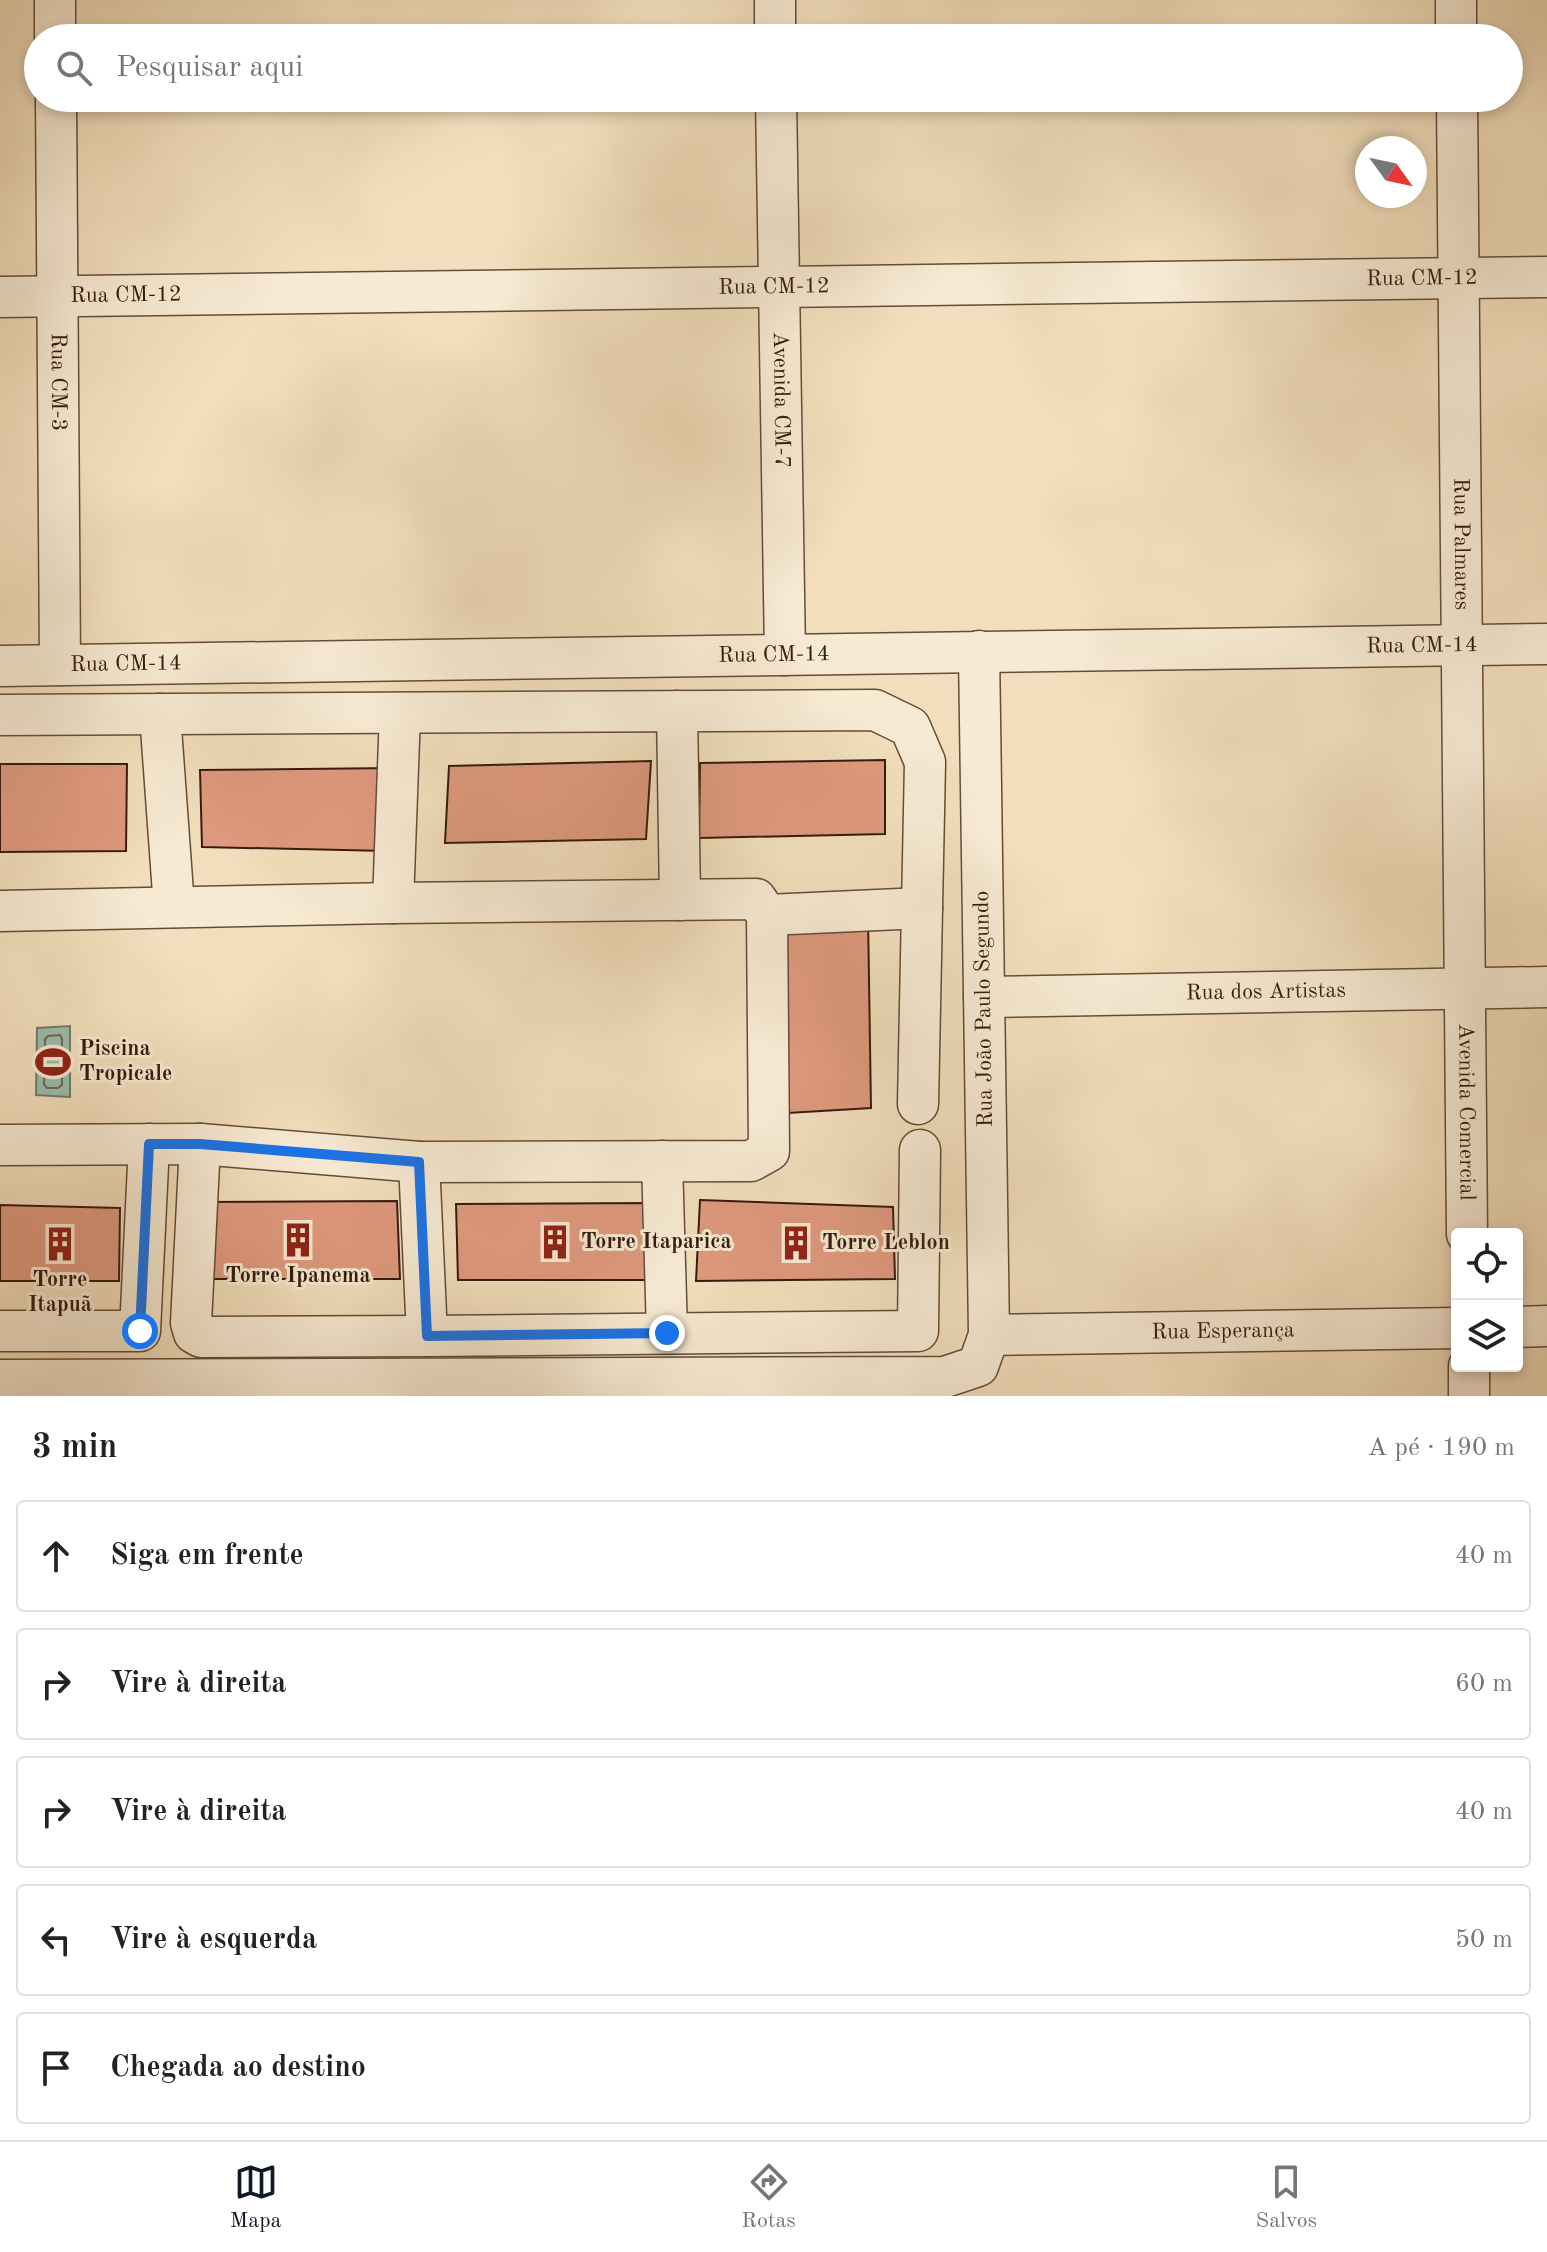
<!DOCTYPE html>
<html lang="pt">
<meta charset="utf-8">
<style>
body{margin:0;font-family:"Old Standard TT",serif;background:#f6f6f6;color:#222}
.controls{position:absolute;right:24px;bottom:24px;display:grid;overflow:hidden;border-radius:8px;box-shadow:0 4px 12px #0003}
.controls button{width:72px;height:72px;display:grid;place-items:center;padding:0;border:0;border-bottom:2px solid #e0e0e0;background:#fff;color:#222;font:40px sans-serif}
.compass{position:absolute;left:1355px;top:136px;width:72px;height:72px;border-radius:50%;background:#fff;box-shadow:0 4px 12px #0003;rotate:123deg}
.stop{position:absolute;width:24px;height:24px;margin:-18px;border:6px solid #1a73e8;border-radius:50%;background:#fff}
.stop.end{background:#1a73e8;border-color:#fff;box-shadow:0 2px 8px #0008}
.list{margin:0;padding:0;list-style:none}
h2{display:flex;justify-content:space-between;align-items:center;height:104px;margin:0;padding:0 32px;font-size:34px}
h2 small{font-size:26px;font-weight:400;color:#767676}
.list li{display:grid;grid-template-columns:52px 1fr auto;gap:24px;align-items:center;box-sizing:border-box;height:112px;margin:0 16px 16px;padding:0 16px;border:2px solid #e0e0e0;border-radius:8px}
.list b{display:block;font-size:30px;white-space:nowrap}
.list em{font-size:26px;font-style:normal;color:#767676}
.icon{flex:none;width:44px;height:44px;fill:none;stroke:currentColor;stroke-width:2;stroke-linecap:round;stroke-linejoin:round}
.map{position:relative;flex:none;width:1547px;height:1396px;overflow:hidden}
.search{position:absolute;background:#fff;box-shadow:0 4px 12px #0003;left:24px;right:24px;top:24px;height:88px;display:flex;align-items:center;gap:20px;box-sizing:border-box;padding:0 28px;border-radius:44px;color:#767676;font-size:30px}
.sheet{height:744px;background:#fff}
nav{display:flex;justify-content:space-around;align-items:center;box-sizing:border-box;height:112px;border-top:2px solid #e0e0e0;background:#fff;font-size:22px;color:#767676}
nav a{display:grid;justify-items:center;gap:4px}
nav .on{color:#111827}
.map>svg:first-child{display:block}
.water{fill:#9cbdab;stroke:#737c6c;stroke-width:2}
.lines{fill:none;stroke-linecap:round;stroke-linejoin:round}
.shore{stroke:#686c5c;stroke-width:2}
.building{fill:#df997e;stroke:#351b0d;stroke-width:2}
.minor-casing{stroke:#644c39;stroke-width:43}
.minor{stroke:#f7ead3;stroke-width:40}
.route{stroke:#1a73e8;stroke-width:10}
.labels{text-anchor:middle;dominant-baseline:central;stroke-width:6;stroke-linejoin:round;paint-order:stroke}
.street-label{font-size:22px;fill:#351b0d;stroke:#f7ead3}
.poi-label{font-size:22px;font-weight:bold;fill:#351b0d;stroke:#f7ead3;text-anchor:start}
</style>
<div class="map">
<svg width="1547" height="1396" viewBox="0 0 1547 1396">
<rect width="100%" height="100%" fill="#f2debc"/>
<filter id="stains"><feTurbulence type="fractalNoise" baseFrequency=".0025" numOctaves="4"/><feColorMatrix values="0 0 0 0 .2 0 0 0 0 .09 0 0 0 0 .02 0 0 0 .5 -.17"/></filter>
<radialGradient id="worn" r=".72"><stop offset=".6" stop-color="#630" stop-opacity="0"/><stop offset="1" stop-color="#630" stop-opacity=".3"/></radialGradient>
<path class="water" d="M70,1026V1097L36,1095L37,1028Z"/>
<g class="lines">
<path class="shore" d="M60,1035L62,1039V1085L58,1088H47L44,1084L45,1039L48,1036Z"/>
</g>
<g class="building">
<path d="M885,760V834L699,838L700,763Z"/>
<path d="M651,761L646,839L445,843L449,766Z"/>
<path d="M0,764H127L126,851L0,852Z"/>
<path d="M393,768L387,851L202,847L200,770Z"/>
<path d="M868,916L871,1108L788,1113L787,917Z"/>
<path d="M700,1200L893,1207L895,1279L696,1281Z"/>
<path d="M397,1201L400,1279H199L198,1202Z"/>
<path d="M652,1203L654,1280H458L456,1204Z"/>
<path d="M0,1205L120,1208L119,1281H0Z"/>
</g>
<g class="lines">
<g class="minor-casing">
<g id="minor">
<path d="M55,0V38"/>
<path d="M775,0V38"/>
<path d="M1456,0V38"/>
<path id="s1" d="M56,98L60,665"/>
<path id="s2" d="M776,98L785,655"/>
<path id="s3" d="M1457,98L1467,1234"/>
<path id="s4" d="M0,297L1547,277"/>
<path id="s5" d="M0,666L1547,644"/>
<path d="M677,711L680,900"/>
<path d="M160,714L174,907"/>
<path d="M0,715L875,710L910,727L925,762L918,1104"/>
<path d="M393,903L400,713"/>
<path d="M0,911L393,903L756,899L767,915L769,1151L751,1161L419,1162L200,1144L0,1145"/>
<path d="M767,915L922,908"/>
<path id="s6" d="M984,997L1547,987"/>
<path d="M200,1144L191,1323L194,1333L201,1337L427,1336"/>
<path d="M662,1161L667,1333"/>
<path d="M419,1162L427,1336L918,1331L920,1150"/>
<path d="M1517,1327L1547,1326"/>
<path d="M0,1331H140L149,1144"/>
<path id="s7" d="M989,1335L1457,1328"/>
<path d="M1469,1366V1396"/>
<path d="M0,1380L945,1377L978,1366L989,1335L979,651"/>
</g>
</g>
<use href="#minor" class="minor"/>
</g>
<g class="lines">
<path class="route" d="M140,1331L149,1144H200L419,1162L427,1336L667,1333"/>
</g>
<defs>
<g id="stadium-bare" transform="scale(2.76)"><path d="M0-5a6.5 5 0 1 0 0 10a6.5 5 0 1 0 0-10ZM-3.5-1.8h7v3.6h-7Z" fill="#8f2418" stroke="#f7ead3" stroke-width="2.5" paint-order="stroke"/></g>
<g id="building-bare" transform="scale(2.76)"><path d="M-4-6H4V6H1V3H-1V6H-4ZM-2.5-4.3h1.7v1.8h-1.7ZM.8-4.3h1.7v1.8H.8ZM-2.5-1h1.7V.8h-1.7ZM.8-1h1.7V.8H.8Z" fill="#8f2418" stroke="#f7ead3" stroke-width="2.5" paint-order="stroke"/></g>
</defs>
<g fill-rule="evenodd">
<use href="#stadium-bare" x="53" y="1062"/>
<use href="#building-bare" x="298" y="1240"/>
<use href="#building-bare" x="555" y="1242"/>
<use href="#building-bare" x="796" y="1243"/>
<use href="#building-bare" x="60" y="1244"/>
</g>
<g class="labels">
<g class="street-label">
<text stroke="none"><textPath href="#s4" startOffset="1422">Rua CM-12</textPath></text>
<text stroke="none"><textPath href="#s4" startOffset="774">Rua CM-12</textPath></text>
<text stroke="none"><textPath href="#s4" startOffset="126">Rua CM-12</textPath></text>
<text stroke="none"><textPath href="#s1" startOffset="284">Rua CM-3</textPath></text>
<text stroke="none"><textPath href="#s2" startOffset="302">Avenida CM-7</textPath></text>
<text stroke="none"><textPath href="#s3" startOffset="446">Rua Palmares</textPath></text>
<text stroke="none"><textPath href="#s5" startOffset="1422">Rua CM-14</textPath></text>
<text stroke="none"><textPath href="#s5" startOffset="774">Rua CM-14</textPath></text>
<text stroke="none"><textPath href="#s5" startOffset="126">Rua CM-14</textPath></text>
<text stroke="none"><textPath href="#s6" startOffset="282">Rua dos Artistas</textPath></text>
<text transform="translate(984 1009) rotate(-91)">Rua João Paulo Segundo</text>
<text stroke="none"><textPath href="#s3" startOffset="1014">Avenida Comercial</textPath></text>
<text stroke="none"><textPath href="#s7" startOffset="234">Rua Esperança</textPath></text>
</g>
<g class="poi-label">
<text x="79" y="1049">Piscina<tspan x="79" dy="25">Tropicale</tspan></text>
<text x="581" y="1242">Torre Itaparica</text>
<text x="822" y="1243">Torre Leblon</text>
<text x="298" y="1276" text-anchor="middle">Torre Ipanema</text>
<text x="60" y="1280" text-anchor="middle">Torre<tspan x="60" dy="25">Itapuã</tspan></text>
</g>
</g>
<rect width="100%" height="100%" filter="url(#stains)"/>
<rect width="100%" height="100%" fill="url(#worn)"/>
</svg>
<div class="controls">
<button><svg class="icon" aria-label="locate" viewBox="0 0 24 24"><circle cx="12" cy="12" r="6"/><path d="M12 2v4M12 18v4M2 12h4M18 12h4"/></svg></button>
<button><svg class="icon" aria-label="layers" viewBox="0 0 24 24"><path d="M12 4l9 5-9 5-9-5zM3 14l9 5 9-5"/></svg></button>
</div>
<svg class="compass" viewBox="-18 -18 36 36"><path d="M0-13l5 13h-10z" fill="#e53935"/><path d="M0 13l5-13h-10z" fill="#767676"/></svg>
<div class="stop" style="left:140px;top:1331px"></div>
<div class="stop end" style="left:667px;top:1333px"></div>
<div class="search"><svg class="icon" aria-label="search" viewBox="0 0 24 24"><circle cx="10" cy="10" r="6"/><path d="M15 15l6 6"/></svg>Pesquisar aqui</div>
</div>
<section class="sheet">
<h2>3 min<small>A pé · 190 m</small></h2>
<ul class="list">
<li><svg class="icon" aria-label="ahead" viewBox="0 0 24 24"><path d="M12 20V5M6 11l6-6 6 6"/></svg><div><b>Siga em frente</b></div><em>40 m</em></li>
<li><svg class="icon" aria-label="right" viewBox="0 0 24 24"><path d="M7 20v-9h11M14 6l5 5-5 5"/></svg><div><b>Vire à direita</b></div><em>60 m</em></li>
<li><svg class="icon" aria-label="right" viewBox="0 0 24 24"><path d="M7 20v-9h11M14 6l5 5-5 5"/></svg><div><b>Vire à direita</b></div><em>40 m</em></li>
<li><svg class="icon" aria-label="left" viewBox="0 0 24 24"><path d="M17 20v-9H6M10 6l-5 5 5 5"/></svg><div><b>Vire à esquerda</b></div><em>50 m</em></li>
<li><svg class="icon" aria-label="arrive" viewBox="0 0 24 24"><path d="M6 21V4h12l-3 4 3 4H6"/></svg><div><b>Chegada ao destino</b></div></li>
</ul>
</section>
<nav>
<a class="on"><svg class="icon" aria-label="map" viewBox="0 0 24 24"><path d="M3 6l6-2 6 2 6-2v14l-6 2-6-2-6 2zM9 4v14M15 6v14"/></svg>Mapa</a>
<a><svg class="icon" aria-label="directions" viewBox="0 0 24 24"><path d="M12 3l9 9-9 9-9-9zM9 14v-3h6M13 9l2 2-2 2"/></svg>Rotas</a>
<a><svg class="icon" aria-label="saved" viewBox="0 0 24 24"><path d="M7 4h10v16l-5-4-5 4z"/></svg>Salvos</a>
</nav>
